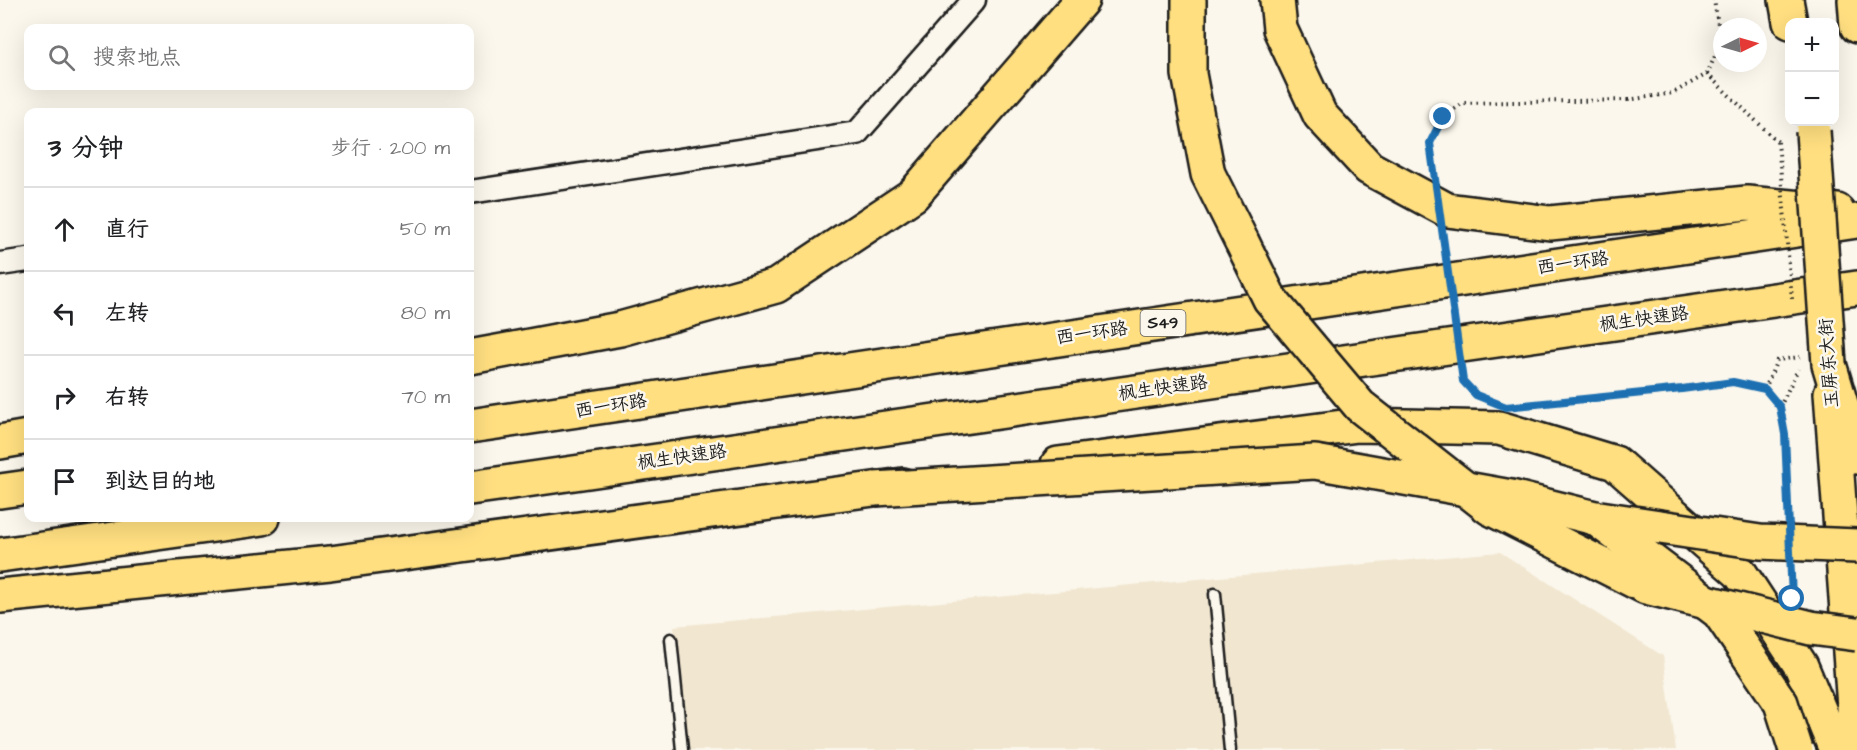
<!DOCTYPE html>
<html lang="zh">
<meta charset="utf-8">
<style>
body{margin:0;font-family:"Architects Daughter","LXGW WenKai TC",sans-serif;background:#f6f6f6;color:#202124}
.controls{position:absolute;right:18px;top:18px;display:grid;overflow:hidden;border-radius:12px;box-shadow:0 6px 24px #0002}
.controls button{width:54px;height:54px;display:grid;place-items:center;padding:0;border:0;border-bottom:2px solid #e0e0e0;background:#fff;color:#202124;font:30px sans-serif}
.compass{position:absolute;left:1713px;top:18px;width:54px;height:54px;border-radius:50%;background:#fff;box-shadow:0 6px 24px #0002;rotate:85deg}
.stop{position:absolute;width:18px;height:18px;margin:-14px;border:4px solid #1f6fb2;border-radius:50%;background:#fff}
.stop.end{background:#1f6fb2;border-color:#fff;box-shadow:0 2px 6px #0008}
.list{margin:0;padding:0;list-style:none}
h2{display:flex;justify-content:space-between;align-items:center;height:78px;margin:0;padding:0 24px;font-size:26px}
h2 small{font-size:20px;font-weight:400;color:#757577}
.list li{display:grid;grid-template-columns:39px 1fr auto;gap:18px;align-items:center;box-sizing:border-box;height:84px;padding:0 24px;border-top:2px solid #e0e0e0}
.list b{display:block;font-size:22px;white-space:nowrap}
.list em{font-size:20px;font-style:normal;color:#757577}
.icon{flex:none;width:33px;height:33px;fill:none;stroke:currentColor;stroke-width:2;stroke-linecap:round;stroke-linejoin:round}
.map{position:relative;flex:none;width:1857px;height:750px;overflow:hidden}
.search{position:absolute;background:#fff;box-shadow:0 6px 24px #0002;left:24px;top:24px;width:450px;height:66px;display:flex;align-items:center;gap:15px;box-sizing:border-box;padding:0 21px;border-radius:12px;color:#757577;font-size:22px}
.panel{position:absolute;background:#fff;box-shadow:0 6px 24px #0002;left:24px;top:108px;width:450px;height:414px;border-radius:12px}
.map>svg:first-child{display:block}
.built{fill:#f1e6d0}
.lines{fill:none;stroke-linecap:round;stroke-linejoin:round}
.service-casing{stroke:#1c1c1c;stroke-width:15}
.minor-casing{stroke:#1c1c1c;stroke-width:27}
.primary-casing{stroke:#1c1c1c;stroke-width:38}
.trunk-casing{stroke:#1c1c1c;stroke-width:38}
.path{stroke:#1c1c1c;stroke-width:4;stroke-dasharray:1.5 4.5;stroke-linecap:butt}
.service{stroke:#fbf7ec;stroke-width:10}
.minor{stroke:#fbf7ec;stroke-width:22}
.primary{stroke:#ffdf80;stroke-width:33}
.trunk{stroke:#ffdf80;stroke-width:33}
.primary-bridge-casing{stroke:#1c1c1c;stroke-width:38;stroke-linecap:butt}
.trunk-bridge-casing{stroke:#1c1c1c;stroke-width:38;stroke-linecap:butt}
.path-bridge{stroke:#1c1c1c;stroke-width:4;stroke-dasharray:1.5 4.5;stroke-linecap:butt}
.primary-bridge{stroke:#ffdf80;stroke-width:33}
.trunk-bridge{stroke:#ffdf80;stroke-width:33}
.route{stroke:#1f6fb2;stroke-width:8}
.labels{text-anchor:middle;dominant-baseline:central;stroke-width:5;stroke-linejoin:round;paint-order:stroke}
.shield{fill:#fbf7ec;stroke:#5f5e5a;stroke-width:1.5}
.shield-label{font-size:16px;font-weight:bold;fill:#1c1c1c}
.street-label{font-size:18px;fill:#1c1c1c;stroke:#fbf7ec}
</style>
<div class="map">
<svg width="1857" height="750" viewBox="0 0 1857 750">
<rect width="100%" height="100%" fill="#fbf7ec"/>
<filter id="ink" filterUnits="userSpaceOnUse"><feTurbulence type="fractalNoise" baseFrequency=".0167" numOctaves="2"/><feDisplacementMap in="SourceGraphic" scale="12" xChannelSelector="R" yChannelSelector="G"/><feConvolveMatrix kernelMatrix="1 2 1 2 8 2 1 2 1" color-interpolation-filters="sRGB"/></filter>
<g filter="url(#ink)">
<path class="built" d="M1500,552L1663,656L1676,750H688L674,626Z"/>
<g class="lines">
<g class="service-casing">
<g id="service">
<path d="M1215,594L1230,750"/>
<path d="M671,639L682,750"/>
</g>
</g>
<g class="minor-casing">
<g id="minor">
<path d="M470,192L857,133L974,0"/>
<path d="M0,264L28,260"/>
</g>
</g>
<g class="primary-casing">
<path id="primary" d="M1831,393L1857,748"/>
</g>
<g class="trunk-casing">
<g id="trunk">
<path d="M1189,0V74L1208,174L1242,242"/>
<path d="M1277,0L1280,29L1320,115L1369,168L1447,210L1550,223L1747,203L1837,211"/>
<path d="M1786,0L1790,22"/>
<path d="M1855,0L1857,26"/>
<path d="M470,357L620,329L776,286L913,195L1082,0"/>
<path d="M1829,364L1857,457"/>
<path d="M470,426L1857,221"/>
<path d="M0,442L28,437"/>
<path d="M1058,464L1358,425L1499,428L1615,463L1740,573L1801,666L1836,750"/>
<path d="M470,488L1857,288"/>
<path d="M0,491L28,487"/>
<path d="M0,555L263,518"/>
<path d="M0,596L330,563L903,485"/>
</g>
</g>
<g class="path">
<path d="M1707,74L1778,142"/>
<path d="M1628,100L1673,93L1707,74L1721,43L1714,0"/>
<path d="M1682,389L1733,382L1765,389L1780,407L1785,434L1789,514"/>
<path d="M1765,389L1777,360L1800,357"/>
<path d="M1780,407L1798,369"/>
<path d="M1791,573L1792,592"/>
</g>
<use href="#service" class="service"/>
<use href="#minor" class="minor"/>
<use href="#primary" class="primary"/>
<use href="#trunk" class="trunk"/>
<g class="primary-bridge-casing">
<path id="primary-bridge" d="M1813,131L1829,364"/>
</g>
<g class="trunk-bridge-casing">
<g id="trunk-bridge">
<path d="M1242,242L1270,299L1360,406L1490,508L1646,587L1811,628L1857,634"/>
<path d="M875,489L1315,462L1511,497L1595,518L1719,612L1781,703L1796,750"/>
<path d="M1600,518L1760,542L1857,546"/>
</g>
</g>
<g class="path-bridge">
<path d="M1628,100L1463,103L1443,117L1430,143L1463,381L1476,395L1506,407L1682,389"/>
<path d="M1778,142L1792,299"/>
</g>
<use href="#primary-bridge" class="primary-bridge"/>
<use href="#trunk-bridge" class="trunk-bridge"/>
</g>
</g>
<g class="lines" filter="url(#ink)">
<path class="route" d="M1443,117L1430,143L1463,381L1476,395L1506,407L1682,389L1733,382L1765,389L1780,407L1785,434L1792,599"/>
</g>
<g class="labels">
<rect class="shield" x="1140.5" y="310" width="45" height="26" rx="4.5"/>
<g class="shield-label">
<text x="1163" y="323">S49</text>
</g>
<g class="street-label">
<text transform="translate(1573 263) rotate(-8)">西一环路</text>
<text transform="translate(1644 319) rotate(-8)">枫生快速路</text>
<text transform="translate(1092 333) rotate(-8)">西一环路</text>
<text transform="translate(1829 363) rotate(-94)">玉屏东大街</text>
<text transform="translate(1163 388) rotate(-8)">枫生快速路</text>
<text transform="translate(611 406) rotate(-9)">西一环路</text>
<text transform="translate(682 457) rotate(-8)">枫生快速路</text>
</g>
</g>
</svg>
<div class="controls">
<button>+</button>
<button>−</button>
</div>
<svg class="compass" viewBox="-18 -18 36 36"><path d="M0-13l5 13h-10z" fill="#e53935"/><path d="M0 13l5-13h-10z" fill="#757577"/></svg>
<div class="stop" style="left:1792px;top:599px"></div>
<div class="stop end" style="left:1443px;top:117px"></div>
<div class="search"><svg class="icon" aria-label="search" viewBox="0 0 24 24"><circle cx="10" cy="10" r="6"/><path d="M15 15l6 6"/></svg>搜索地点</div>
<section class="panel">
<h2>3 分钟<small>步行 · 200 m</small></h2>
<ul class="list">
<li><svg class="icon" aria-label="ahead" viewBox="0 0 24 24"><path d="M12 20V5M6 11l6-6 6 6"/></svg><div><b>直行</b></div><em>50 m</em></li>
<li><svg class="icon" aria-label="left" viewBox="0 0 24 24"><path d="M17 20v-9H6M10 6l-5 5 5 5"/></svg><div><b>左转</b></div><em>80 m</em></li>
<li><svg class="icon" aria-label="right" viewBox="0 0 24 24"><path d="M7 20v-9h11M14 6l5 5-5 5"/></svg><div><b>右转</b></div><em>70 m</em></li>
<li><svg class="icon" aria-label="arrive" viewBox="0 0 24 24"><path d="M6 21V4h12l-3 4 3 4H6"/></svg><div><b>到达目的地</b></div></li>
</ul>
</section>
</div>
